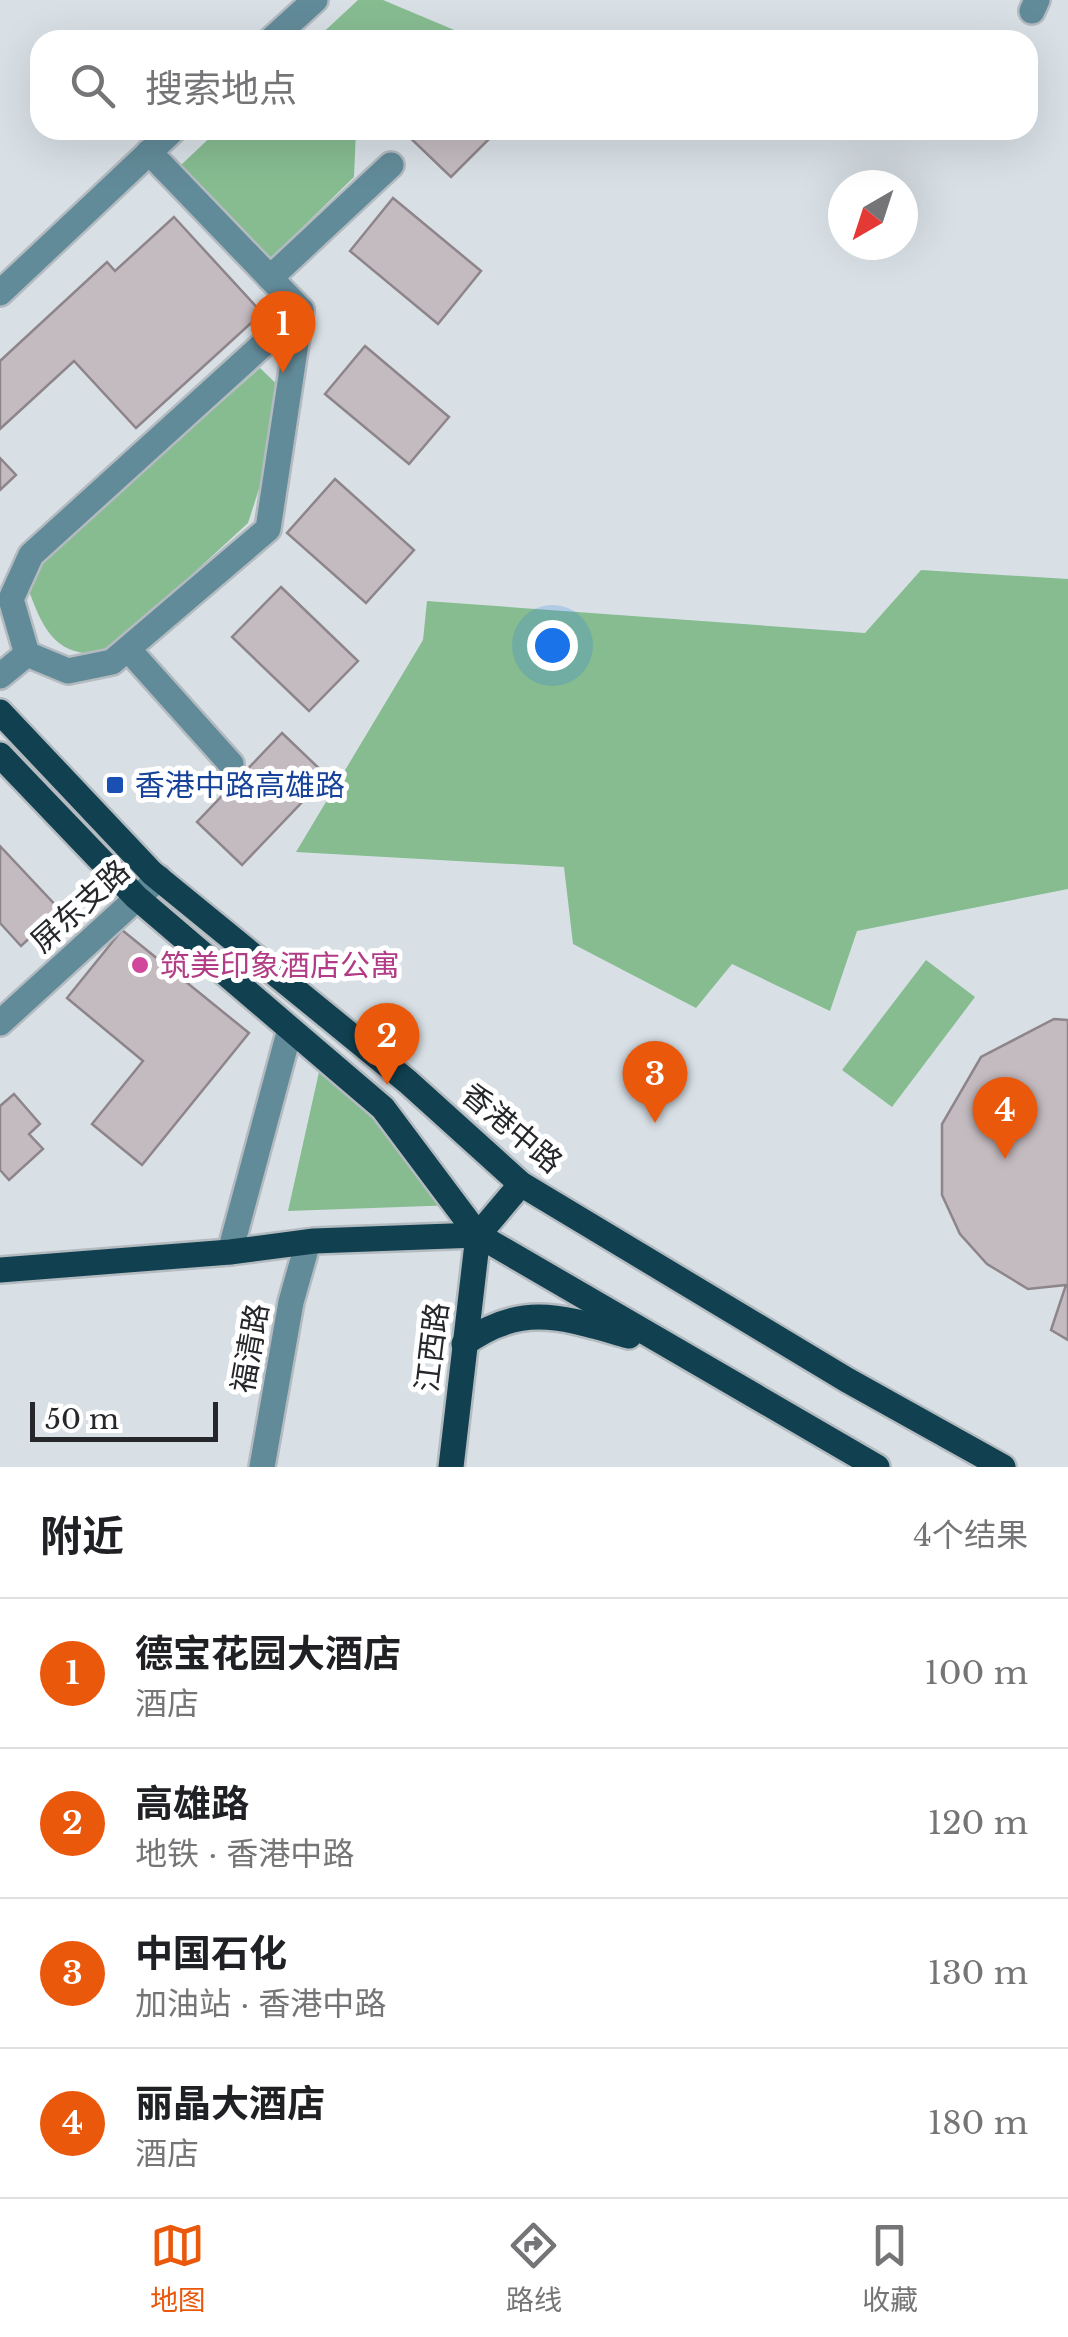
<!DOCTYPE html>
<html lang="zh">
<meta charset="utf-8">
<style>
body{margin:0;font-family:"Libre Baskerville","Noto Sans SC",serif;background:#f2f2f2;color:#202124}
.compass{position:absolute;left:828px;top:170px;width:90px;height:90px;border-radius:50%;background:#fff;box-shadow:0 10px 40px #0002;rotate:219deg}
.scale{position:absolute;left:30px;bottom:25px;width:188px;box-sizing:border-box;padding-left:10px;border:5px solid #25272a;border-top:0;font-size:28px;line-height:35px;white-space:nowrap;color:#25272a;-webkit-text-stroke:8px #fff;paint-order:stroke}
.you{position:absolute;left:552px;top:645px;width:35px;height:35px;margin:-25px;border:8px solid #fff;border-radius:50%;background:#1a73e8;box-shadow:0 0 0 15px #1a73e833}
.badge{display:grid;place-items:center;width:65px;height:65px;border-radius:50%;background:#ea580c;color:#fff;font-size:32px;font-weight:700}
.pin{position:absolute;translate:-50% -82px;filter:drop-shadow(0 2px 5px #0008)}
.pin::after{content:'';position:absolute;top:52px;width:35px;height:30px;background:inherit;clip-path:polygon(0 0,100% 0,50% 100%)}
.list{margin:0;padding:0;list-style:none}
h2{display:flex;justify-content:space-between;align-items:center;height:130px;margin:0;padding:0 40px;font-size:42px}
h2 small{font-size:32px;font-weight:400;color:#757577}
.list li{display:grid;grid-template-columns:65px 1fr auto;gap:30px;align-items:center;box-sizing:border-box;height:150px;padding:0 40px;border-top:2px solid #e0e0e0}
.list b{display:block;font-size:38px;white-space:nowrap}
.list p{margin:0;font-size:32px;white-space:nowrap;color:#757577}
.list em{font-size:32px;font-style:normal;color:#757577}
.icon{flex:none;width:55px;height:55px;fill:none;stroke:currentColor;stroke-width:2;stroke-linecap:round;stroke-linejoin:round}
.map{position:relative;flex:none;width:1068px;height:1467px;overflow:hidden}
.search{position:absolute;background:#fff;box-shadow:0 10px 40px #0002;left:30px;right:30px;top:30px;height:110px;display:flex;align-items:center;gap:25px;box-sizing:border-box;padding:0 35px;border-radius:30px;color:#757577;font-size:38px}
.sheet{height:730px;background:#fff}
nav{display:flex;justify-content:space-around;align-items:center;box-sizing:border-box;height:140px;border-top:2px solid #e0e0e0;background:#fff;font-size:28px;color:#757577}
nav a{display:grid;justify-items:center;gap:5px}
nav .on{color:#ea580c}
.map>svg:first-child{display:block}
.green{fill:#87bc91}
.building{fill:#c4bbc0;stroke:#8d858a;stroke-width:2.5}
.lines{fill:none;stroke-linecap:round;stroke-linejoin:round}
.minor-casing{stroke:#b4bbc0;stroke-width:30}
.major-casing{stroke:#b4bbc0;stroke-width:30}
.minor{stroke:#628b99;stroke-width:25}
.major{stroke:#114150;stroke-width:25}
.transit-dot{fill:#1a4fb4;stroke:#fff;stroke-width:4}
.hotel-dot{fill:#d1479c;stroke:#fff;stroke-width:4}
.labels{text-anchor:middle;dominant-baseline:central;stroke-width:10;stroke-linejoin:round;paint-order:stroke}
.transit-label{font-size:30px;fill:#164399;stroke:#fff;text-anchor:start}
.street-label{font-size:30px;fill:#25272a;stroke:#fff}
.hotel-label{font-size:30px;fill:#b23c85;stroke:#fff;text-anchor:start}
</style>
<div class="map">
<svg width="1068" height="1467" viewBox="0 0 1068 1467">
<rect width="100%" height="100%" fill="#d8e0e6"/>
<g class="green">
<path d="M358,0H383L478,40H315Z"/>
<path d="M218,130H356L354,177L271,258L181,165Z"/>
<path d="M260,368L289,396L248,523L107,653C57,659 43,631 28,588L40,562Z"/>
<path d="M921,570L1068,579V889L857,931L830,1011L732,964L696,1008L573,944L564,867L296,852L423,640L427,601L865,633Z"/>
<path d="M926,960L975,997L892,1107L842,1070Z"/>
<path d="M319,1072L376,1113L457,1205L288,1211Z"/>
</g>
<g class="building">
<path d="M402,130H488L493,135L451,177Z"/>
<path d="M393,198L481,271L438,324L350,251Z"/>
<path d="M174,217L262,313L136,428L74,361L0,429V361L107,262L115,271Z"/>
<path d="M365,346L449,417L409,464L325,394Z"/>
<path d="M0,458L16,475L0,490Z"/>
<path d="M335,479L414,550L366,603L287,533Z"/>
<path d="M281,587L358,661L309,711L232,637Z"/>
<path d="M282,733L327,776L242,865L197,822Z"/>
<path d="M0,846L60,910L21,946L0,923Z"/>
<path d="M122,930L249,1033L142,1165L92,1124L143,1061L67,998Z"/>
<path d="M1054,1019L1068,1020V1340L1051,1330L1066,1285L1028,1289L987,1264L960,1234L942,1195V1124L981,1057Z"/>
<path d="M14,1094L40,1124L29,1134L43,1149L9,1180L0,1170V1106Z"/>
</g>
<g class="lines">
<g class="minor-casing">
<g id="minor">
<path d="M1032,11L1037,0"/>
<path d="M271,40L315,0"/>
<path d="M270,278L391,165"/>
<path d="M0,293L173,130"/>
<path d="M128,649L231,764"/>
<path d="M27,654L11,599L31,555L301,310"/>
<path d="M0,676L27,654L68,671L112,662L268,529L301,310L149,152"/>
<path d="M0,1023L159,878"/>
<path d="M230,1252L290,1029"/>
<path d="M262,1467L291,1302L308,1242"/>
</g>
</g>
<g class="major-casing">
<g id="major">
<path d="M0,712L152,873L408,1082L521,1184L847,1380L1003,1467"/>
<path d="M0,755L136,897L383,1108L478,1235L877,1467"/>
<path d="M0,1270L230,1252L314,1241L478,1235L521,1184"/>
<path d="M464,1344C522,1301 565,1318 629,1336"/>
<path d="M451,1467L478,1235"/>
</g>
</g>
<use href="#minor" class="minor"/>
<use href="#major" class="major"/>
</g>
<rect class="transit-dot" x="105" y="775" width="20" height="20" rx="5"/>
<circle class="hotel-dot" cx="140" cy="965" r="10"/>
<g class="labels">
<g class="transit-label">
<text x="135" y="785">香港中路高雄路</text>
</g>
<g class="street-label">
<text transform="translate(80 906) rotate(-42)">屏东支路</text>
<text transform="translate(512 1128) rotate(40)">香港中路</text>
<text transform="translate(432 1347) rotate(-83)">江西路</text>
<text transform="translate(250 1348) rotate(-80)">福清路</text>
</g>
<g class="hotel-label">
<text x="160" y="965">筑美印象酒店公寓</text>
</g>
</g>
</svg>
<svg class="compass" viewBox="-18 -18 36 36"><path d="M0-13l5 13h-10z" fill="#e53935"/><path d="M0 13l5-13h-10z" fill="#757577"/></svg>
<div class="scale">50 m</div>
<div class="you"></div>
<div class="pin badge" style="left:283px;top:373px">1</div>
<div class="pin badge" style="left:387px;top:1085px">2</div>
<div class="pin badge" style="left:655px;top:1123px">3</div>
<div class="pin badge" style="left:1005px;top:1159px">4</div>
<div class="search"><svg class="icon" aria-label="search" viewBox="0 0 24 24"><circle cx="10" cy="10" r="6"/><path d="M15 15l6 6"/></svg>搜索地点</div>
</div>
<section class="sheet">
<h2>附近<small>4个结果</small></h2>
<ul class="list">
<li><span class="badge">1</span><div><b>德宝花园大酒店</b><p>酒店</p></div><em>100 m</em></li>
<li><span class="badge">2</span><div><b>高雄路</b><p>地铁 · 香港中路</p></div><em>120 m</em></li>
<li><span class="badge">3</span><div><b>中国石化</b><p>加油站 · 香港中路</p></div><em>130 m</em></li>
<li><span class="badge">4</span><div><b>丽晶大酒店</b><p>酒店</p></div><em>180 m</em></li>
</ul>
</section>
<nav>
<a class="on"><svg class="icon" aria-label="map" viewBox="0 0 24 24"><path d="M3 6l6-2 6 2 6-2v14l-6 2-6-2-6 2zM9 4v14M15 6v14"/></svg>地图</a>
<a><svg class="icon" aria-label="directions" viewBox="0 0 24 24"><path d="M12 3l9 9-9 9-9-9zM9 14v-3h6M13 9l2 2-2 2"/></svg>路线</a>
<a><svg class="icon" aria-label="saved" viewBox="0 0 24 24"><path d="M7 4h10v16l-5-4-5 4z"/></svg>收藏</a>
</nav>
